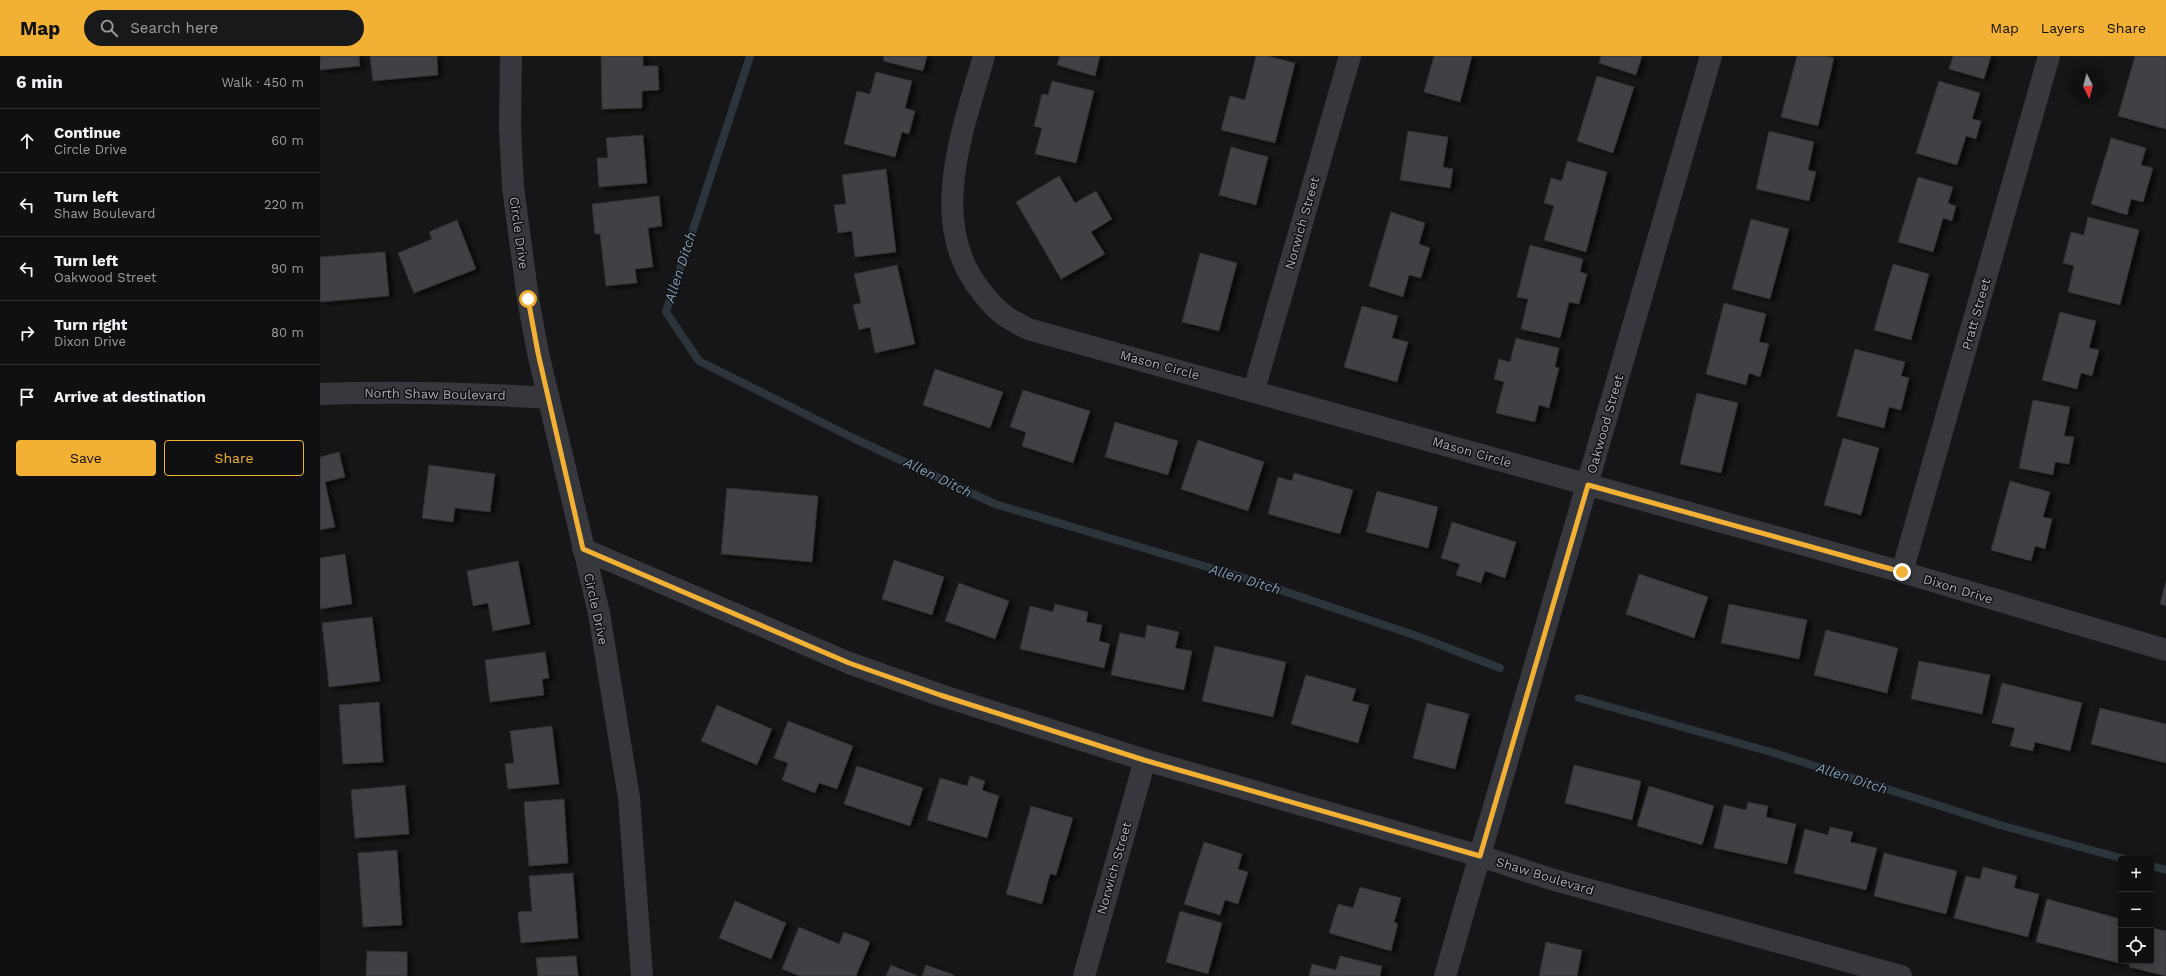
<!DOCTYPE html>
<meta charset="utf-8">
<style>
body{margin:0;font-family:"Work Sans",sans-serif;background:#19191b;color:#f1f3f6}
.controls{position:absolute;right:12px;bottom:12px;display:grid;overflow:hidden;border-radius:4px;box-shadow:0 2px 10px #0003}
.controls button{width:36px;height:36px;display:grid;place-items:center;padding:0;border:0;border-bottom:1px solid #303032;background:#101012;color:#f1f3f6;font:20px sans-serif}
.compass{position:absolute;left:1750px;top:12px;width:36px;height:36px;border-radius:50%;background:#101012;box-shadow:0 2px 10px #0003;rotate:174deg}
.stop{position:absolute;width:12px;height:12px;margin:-9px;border:3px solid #f2b134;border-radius:50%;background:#fff}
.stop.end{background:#f2b134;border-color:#fff;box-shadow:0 1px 4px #0008}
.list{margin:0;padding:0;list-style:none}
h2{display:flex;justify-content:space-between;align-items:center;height:52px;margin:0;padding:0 16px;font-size:17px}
h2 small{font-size:13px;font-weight:400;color:#9c9d9f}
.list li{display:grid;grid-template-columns:26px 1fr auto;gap:12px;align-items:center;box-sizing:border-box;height:64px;padding:0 16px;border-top:1px solid #303032}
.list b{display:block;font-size:15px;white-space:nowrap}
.list p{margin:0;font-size:13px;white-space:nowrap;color:#9c9d9f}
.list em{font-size:13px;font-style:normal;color:#9c9d9f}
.actions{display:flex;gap:8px;padding:12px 16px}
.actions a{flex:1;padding:9px 0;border:1px solid #f2b134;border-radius:4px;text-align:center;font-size:14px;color:#f2b134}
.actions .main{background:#f2b134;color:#111}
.icon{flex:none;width:22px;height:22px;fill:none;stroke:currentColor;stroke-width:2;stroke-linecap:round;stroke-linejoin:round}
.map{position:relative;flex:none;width:1846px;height:920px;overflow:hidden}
header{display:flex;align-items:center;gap:24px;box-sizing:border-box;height:56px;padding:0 20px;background:#f2b134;color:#111}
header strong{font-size:19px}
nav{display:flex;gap:22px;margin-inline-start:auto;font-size:14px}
.search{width:280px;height:36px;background:#19191b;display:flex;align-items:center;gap:10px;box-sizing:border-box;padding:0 14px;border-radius:22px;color:#9c9d9f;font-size:15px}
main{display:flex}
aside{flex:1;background:#101012}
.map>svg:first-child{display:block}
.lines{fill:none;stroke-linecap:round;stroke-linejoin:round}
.stream{stroke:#2c353c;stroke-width:8}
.building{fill:#404145;stroke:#303034;filter:url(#shadow)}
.street{stroke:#37383d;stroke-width:22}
.route{stroke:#f2b134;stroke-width:5}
.labels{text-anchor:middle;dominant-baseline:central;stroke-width:3;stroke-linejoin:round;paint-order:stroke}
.street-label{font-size:13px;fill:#a8adb8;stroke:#111113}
.water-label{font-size:14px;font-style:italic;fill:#7f9bb3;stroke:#111113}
</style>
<header>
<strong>Map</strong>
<div class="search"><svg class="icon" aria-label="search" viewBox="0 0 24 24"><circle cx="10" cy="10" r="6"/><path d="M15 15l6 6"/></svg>Search here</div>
<nav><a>Map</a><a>Layers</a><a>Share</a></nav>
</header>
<main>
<aside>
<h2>6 min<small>Walk · 450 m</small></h2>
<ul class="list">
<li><svg class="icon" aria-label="ahead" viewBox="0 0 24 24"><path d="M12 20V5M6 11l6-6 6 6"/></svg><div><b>Continue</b><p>Circle Drive</p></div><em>60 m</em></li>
<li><svg class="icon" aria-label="left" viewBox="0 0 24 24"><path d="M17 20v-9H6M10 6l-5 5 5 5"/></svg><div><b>Turn left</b><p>Shaw Boulevard</p></div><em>220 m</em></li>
<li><svg class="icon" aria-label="left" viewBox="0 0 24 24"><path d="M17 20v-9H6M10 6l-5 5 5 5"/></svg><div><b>Turn left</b><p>Oakwood Street</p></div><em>90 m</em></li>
<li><svg class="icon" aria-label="right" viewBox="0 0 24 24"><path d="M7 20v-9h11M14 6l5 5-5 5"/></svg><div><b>Turn right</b><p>Dixon Drive</p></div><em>80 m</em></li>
<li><svg class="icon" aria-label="arrive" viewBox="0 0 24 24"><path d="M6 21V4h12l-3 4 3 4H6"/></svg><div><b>Arrive at destination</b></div></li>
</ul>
<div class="actions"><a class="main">Save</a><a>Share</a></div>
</aside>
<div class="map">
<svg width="1846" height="920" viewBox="0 0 1846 920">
<defs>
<filter id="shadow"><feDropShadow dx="4.5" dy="2.5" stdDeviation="2" flood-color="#0009"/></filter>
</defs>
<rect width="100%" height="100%" fill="#161618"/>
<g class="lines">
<g class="stream">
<path d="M430,0L346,256L379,305L533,382L675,448L928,523L1100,581L1180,612"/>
<path d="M1259,642L1451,696L1680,769L1804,803"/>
<path d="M1831,810L1846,814"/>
</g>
</g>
<g class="building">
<path d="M0,0H39L40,10L0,14Z"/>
<path d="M50,0H117L118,19L53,25Z"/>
<path d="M281,0H323V10H338L339,34L322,35V52L282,53Z"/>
<path d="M564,0H607L603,15L563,5Z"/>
<path d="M740,0H780L775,20L737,9Z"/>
<path d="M936,0H947L975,7L955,87L901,74L910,40L925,44Z"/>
<path d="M1114,0H1152L1140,46L1104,36Z"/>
<path d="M1281,0H1322L1316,19L1279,7Z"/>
<path d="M1477,0H1506L1514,2L1498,70L1461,61Z"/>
<path d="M1633,0H1671L1664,23L1629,13Z"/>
<path d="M1815,0H1846V73L1798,60Z"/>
<path d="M556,16L592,25L585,52L595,55L589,78L582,76L575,101L524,88L537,35L550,38Z"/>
<path d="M1277,20L1314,31L1293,97L1257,85Z"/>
<path d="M732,25L774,35L756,107L715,98L722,72L714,70L722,38L728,39Z"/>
<path d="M1619,25L1660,37L1652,63L1661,65L1656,83L1646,80L1637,109L1596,97Z"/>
<path d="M1088,75L1128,81L1123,111L1133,113L1130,132L1080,124Z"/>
<path d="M1449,75L1494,86L1488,114L1496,116L1489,145L1436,133Z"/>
<path d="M323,79L327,127L279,131L277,102H288L286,82Z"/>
<path d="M1791,82L1826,92L1821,109L1833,112L1823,146L1811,143L1807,159L1771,148Z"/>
<path d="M911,91L948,101L936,149L899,139Z"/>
<path d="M1247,105L1287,116L1266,196L1224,184L1234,150L1224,147L1231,122L1242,125Z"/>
<path d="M566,113L576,196L535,201L532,175L518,177L514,149L526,148L522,119Z"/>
<path d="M739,120L755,147L776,135L792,163L771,176L785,198L741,223L696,146Z"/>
<path d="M1598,121L1633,131L1628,147L1636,150L1632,165L1623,162L1613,196L1578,186Z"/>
<path d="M339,140L342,170L328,172L333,211L315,213L317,227L286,230L280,178H275L272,148Z"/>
<path d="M1071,156L1105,167L1099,188L1110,192L1101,222L1089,219L1083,241L1049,230Z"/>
<path d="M1768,161L1819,174L1800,249L1748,236L1754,210L1743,207L1751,176L1764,179Z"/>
<path d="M1431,163L1469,173L1450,243L1412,233Z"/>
<path d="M137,164L156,213L94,237L78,197L112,183L109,176Z"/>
<path d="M1210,189L1263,203L1260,216L1267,218L1259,248L1249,246L1240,282L1201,273L1208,243L1197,241Z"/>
<path d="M65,196L69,240L0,246V201Z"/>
<path d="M880,197L917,207L899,275L862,266Z"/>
<path d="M1573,208L1609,218L1591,284L1554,274Z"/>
<path d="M577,209L595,288L555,297L550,271L539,274L533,249L541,247L534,218Z"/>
<path d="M1404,247L1446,258L1439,286L1449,288L1440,321L1429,317L1426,329L1386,318Z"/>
<path d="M1042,250L1078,260L1072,282L1088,286L1077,326L1024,311Z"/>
<path d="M1740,256L1776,265L1769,292L1779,294L1772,320L1761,317L1757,333L1722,324Z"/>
<path d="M1196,282L1239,292L1235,311L1239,312L1229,352L1219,349L1215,366L1176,357L1184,326L1174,323L1179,303L1190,306Z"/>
<path d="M1535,293L1585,306L1581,320L1589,322L1581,354L1569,351L1564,372L1517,360Z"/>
<path d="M615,313L683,336L670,372L603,349Z"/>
<path d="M703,334L770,355L753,407L702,390L706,376L690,371Z"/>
<path d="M1377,337L1418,347L1401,417L1360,408Z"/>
<path d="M1713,344L1750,351L1744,380L1754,381L1749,408L1735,406L1733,419L1699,412Z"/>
<path d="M795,366L858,385L848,419L785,401Z"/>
<path d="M1523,382L1559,392L1541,459L1504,449Z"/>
<path d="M878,384L944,406L928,455L861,433Z"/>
<path d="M19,396L25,421L5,426L15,471L0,474V401Z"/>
<path d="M109,409L175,418L170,456L135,452L133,466L102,462Z"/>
<path d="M974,417L1033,434L1020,478L948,458L958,421L972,425Z"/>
<path d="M1690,425L1730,436L1723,461L1732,463L1725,493L1715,490L1711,505L1671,494Z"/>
<path d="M407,432L498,440L492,506L401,498Z"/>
<path d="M1057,435L1118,451L1108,492L1046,476Z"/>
<path d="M1132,466L1196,486L1185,522L1165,515L1161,527L1136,519L1140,508L1121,502Z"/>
<path d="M25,498L32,548L0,553V502Z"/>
<path d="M574,504L624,521L612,559L562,543Z"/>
<path d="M198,505L210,568L173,575L168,547L153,550L147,515Z"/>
<path d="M1319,518L1388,541L1374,582L1306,558Z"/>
<path d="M1846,525V550L1840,548Z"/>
<path d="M639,527L689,545L675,583L625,565Z"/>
<path d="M735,548L768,556L766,566L782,569L779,585L790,588L784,612L700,593L710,550L733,556Z"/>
<path d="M1409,548L1487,564L1479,603L1401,587Z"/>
<path d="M52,561L60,625L9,631L2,567Z"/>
<path d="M827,569L859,576L855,592L872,595L864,634L791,619L800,577L825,582Z"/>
<path d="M1506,574L1578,592L1567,637L1494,619Z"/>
<path d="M895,590L966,606L953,661L882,645Z"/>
<path d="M225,596L229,622L222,623L224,639L170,646L165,604Z"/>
<path d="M1599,605L1670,619L1662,658L1591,643Z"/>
<path d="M986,619L1036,633L1032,645L1049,649L1038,687L971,668Z"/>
<path d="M1682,627L1762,647L1750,695L1715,686L1713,695L1690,690L1695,672L1672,667Z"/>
<path d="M59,646L63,706L23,708L19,649Z"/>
<path d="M1107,647L1149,658L1135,713L1093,702Z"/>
<path d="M397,649L452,673L437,709L381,685Z"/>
<path d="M1780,652L1846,668V707L1771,688Z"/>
<path d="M468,665L533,690L517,733L499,727L495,737L462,724L468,707L454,702Z"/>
<path d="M232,670L239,728L188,733L185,708L194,707L190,675Z"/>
<path d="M1254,709L1321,725L1312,764L1245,747Z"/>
<path d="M537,710L603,732L590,770L524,748Z"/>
<path d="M650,720L665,725L662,734L679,740L667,782L607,764L620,722L647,730Z"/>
<path d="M85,729L89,778L35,782L31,734Z"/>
<path d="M1329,730L1394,750L1382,789L1317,770Z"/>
<path d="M244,743L248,807L209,810L204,746Z"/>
<path d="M1428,746L1448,750L1446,761L1476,768L1467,808L1394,792L1404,749L1426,754Z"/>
<path d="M711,750L753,762L736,819L730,818L722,848L686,838Z"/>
<path d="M1510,771L1533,776L1530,786L1557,792L1546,834L1474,817L1485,773L1508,779Z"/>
<path d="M884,786L922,798L918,813L928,816L918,848L905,844L900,859L864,848Z"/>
<path d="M77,794L82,869L43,871L38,797Z"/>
<path d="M1564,797L1637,815L1626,858L1554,840Z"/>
<path d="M1663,811L1697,820L1694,832L1719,838L1708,881L1634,862L1646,820L1660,823Z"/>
<path d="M253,817L258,882L201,887L198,856L212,855L209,820Z"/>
<path d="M1040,831L1081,842L1074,866L1078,868L1071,895L1009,877L1018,848L1033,852Z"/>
<path d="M1727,843L1801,863V899L1799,907L1716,886Z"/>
<path d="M415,845L466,867L451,903L399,882Z"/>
<path d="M860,855L902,867L888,918L846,906Z"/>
<path d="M479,871L519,888L524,876L550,886L536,920H480L462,913Z"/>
<path d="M1831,872L1846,875V920L1809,911L1811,905H1831Z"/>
<path d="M1226,886L1262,894L1257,920H1219Z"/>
<path d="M47,895L87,896V920H46Z"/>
<path d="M256,900L258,920H218L216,902Z"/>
<path d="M1020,900L1062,910L1060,920H989L992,908L1016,914Z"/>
<path d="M571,909L598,920H566Z"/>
<path d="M606,909L634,919L633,920H602Z"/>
</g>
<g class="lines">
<g class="street">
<path d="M191,0L190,73L193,131L208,243L218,297L279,557L309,742L322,920"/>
<path d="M664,0C643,74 606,167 661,235C668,244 675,253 684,259C691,265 700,268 708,273L1582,516L1846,594"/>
<path d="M934,334L1030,0"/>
<path d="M0,338C77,335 152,337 229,342"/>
<path d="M263,493L529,607L620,639L825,704L1160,800L1231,823L1581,920"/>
<path d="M1582,516L1729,0"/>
<path d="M764,920L825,704"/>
<path d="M1125,920L1391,0"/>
</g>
</g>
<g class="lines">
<path class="route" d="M208,243L218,297L263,493L529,607L620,639L824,704L1160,800L1268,429L1582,516"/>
</g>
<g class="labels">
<g class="street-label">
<text transform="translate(982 167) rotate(-74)">Norwich Street</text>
<text transform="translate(199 177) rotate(82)">Circle Drive</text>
<text transform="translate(1656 258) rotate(-74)">Pratt Street</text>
<text transform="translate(840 309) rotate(15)">Mason Circle</text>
<text transform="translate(115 338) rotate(1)">North Shaw Boulevard</text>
<text transform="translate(1285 368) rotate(-74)">Oakwood Street</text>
<text transform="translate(1152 396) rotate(16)">Mason Circle</text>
<text transform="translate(1638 533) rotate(17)">Dixon Drive</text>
<text transform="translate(276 553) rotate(78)">Circle Drive</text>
<text transform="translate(794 812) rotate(-74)">Norwich Street</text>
<text transform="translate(1225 820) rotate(17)">Shaw Boulevard</text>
</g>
<g class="water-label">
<text transform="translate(360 211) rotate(-72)">Allen Ditch</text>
<text transform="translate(618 421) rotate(26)">Allen Ditch</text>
<text transform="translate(925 523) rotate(17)">Allen Ditch</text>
<text transform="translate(1532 722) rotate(18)">Allen Ditch</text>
</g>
</g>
</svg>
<div class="controls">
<button>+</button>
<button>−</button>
<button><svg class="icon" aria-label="locate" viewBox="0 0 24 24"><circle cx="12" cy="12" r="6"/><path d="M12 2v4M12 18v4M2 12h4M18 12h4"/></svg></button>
</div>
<svg class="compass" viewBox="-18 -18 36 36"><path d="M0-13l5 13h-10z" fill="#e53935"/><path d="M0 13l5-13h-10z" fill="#9c9d9f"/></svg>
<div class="stop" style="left:208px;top:243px"></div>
<div class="stop end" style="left:1582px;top:516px"></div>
</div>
</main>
